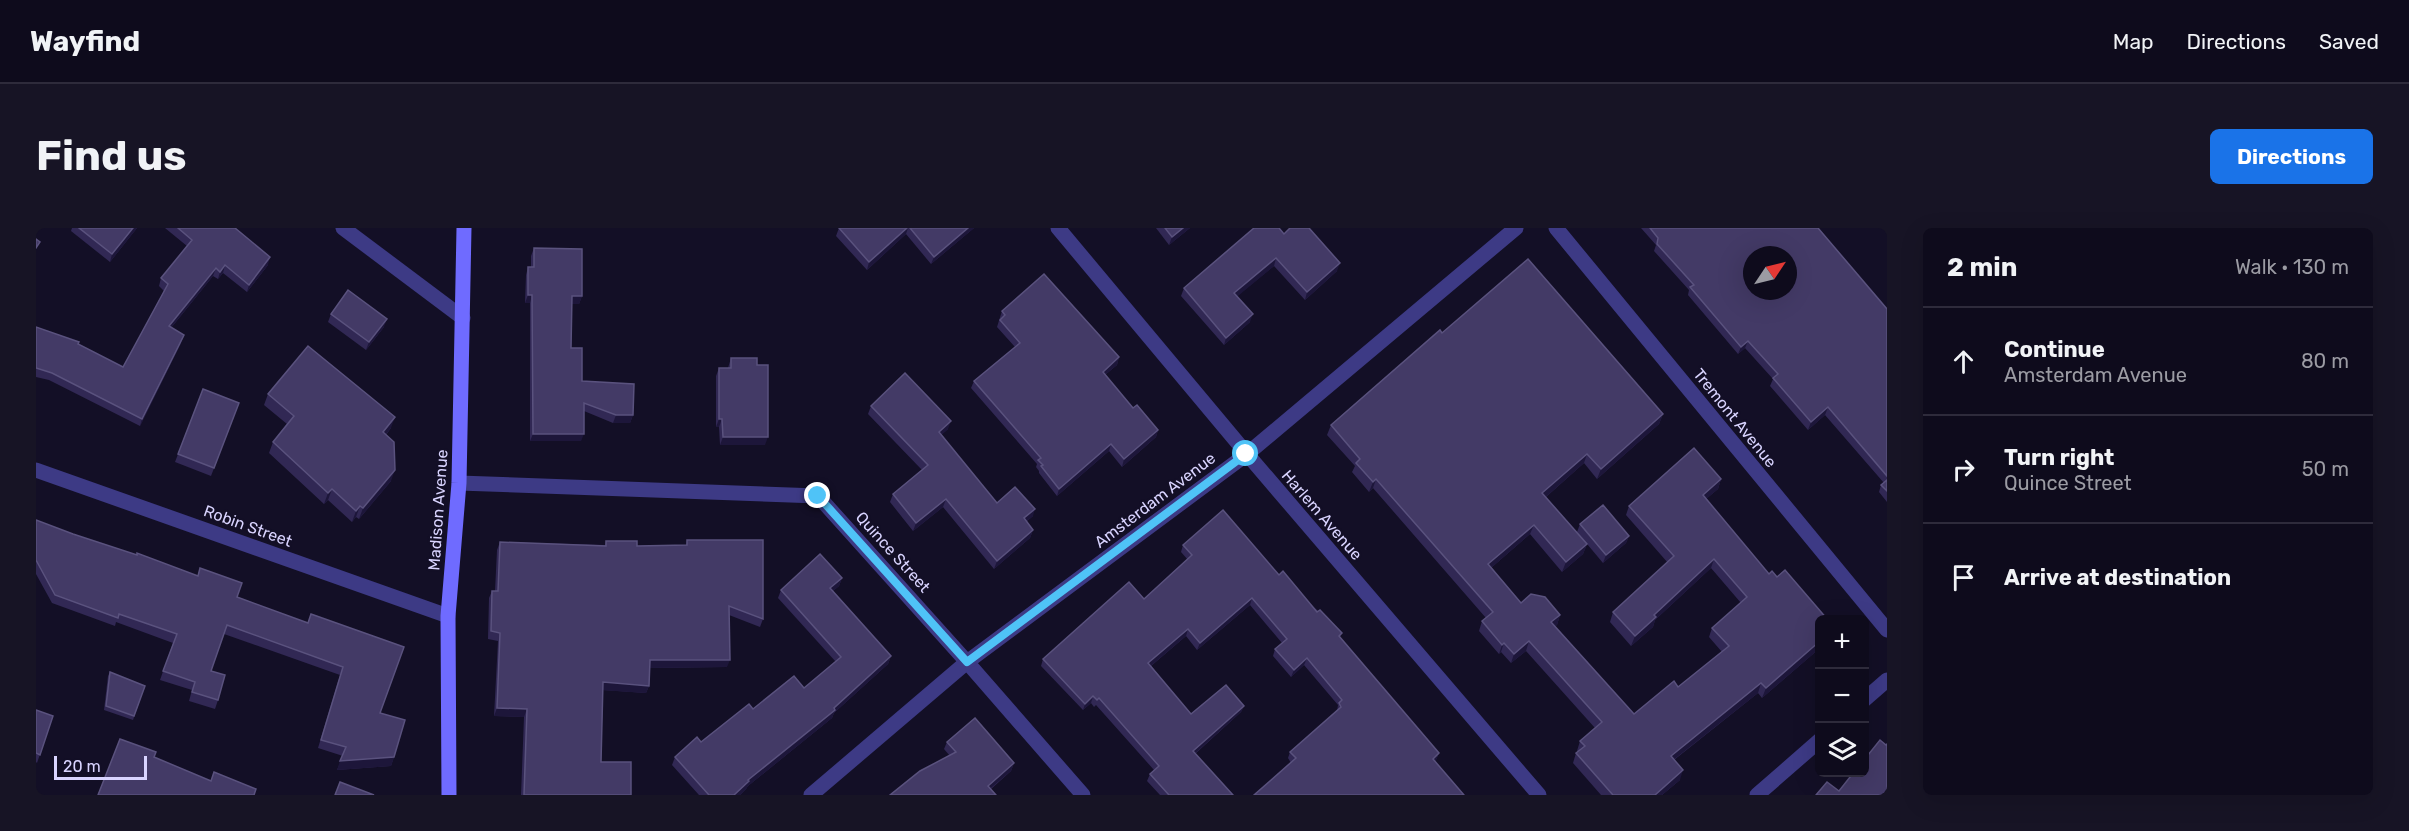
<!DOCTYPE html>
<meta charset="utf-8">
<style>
body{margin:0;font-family:Rubik,sans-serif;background:#171425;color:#f1f3f6}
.controls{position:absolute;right:18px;bottom:18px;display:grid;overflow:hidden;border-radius:9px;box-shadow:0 6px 24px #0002}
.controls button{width:54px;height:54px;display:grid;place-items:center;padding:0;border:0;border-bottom:2px solid #2e2b3b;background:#0e0b1c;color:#f1f3f6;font:30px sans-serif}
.compass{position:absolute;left:1707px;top:18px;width:54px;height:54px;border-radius:50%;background:#0e0b1c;box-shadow:0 6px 24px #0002;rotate:55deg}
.scale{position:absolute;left:18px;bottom:15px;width:93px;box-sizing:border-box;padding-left:6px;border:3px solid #d9d4ff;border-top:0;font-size:16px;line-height:21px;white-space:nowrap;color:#d9d4ff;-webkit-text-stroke:4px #130f26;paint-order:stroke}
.stop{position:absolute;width:18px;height:18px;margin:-14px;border:4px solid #4fc3f7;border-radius:50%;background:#fff}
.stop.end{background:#4fc3f7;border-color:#fff;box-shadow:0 2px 6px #0008}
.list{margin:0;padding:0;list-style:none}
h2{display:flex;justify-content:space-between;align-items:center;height:78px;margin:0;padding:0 24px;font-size:26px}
h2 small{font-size:20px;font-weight:400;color:#9b9ba3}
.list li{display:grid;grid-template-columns:39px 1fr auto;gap:18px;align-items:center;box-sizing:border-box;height:108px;padding:0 24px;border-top:2px solid #2e2b3b}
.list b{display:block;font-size:22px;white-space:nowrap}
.list p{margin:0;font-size:20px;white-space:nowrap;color:#9b9ba3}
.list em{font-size:20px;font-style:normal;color:#9b9ba3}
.icon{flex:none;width:33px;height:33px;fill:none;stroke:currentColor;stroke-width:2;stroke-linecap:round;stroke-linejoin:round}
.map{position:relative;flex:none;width:1851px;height:567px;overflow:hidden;border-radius:9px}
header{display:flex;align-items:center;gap:36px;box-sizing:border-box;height:84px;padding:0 30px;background:#0e0b1c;border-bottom:2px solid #2e2b3b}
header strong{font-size:28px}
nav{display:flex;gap:33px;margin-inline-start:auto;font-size:21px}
.intro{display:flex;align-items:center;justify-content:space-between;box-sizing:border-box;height:144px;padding:0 36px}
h1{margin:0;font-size:42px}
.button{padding:15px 27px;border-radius:9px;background:#1a73e8;color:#fff;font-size:21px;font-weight:700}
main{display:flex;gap:36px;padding:0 36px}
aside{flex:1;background:#0e0b1c;border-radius:9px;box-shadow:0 6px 24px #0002}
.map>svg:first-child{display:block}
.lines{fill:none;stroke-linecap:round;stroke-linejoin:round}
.minor{stroke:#3d3a85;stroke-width:15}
.tertiary{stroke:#3d3a85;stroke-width:15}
.secondary{stroke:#6f6bff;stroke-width:15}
.wall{fill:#312854}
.shaded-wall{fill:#1d163a}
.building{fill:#433a66;stroke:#5a527e;stroke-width:1.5;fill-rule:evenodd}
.route{stroke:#4fc3f7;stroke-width:8}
.labels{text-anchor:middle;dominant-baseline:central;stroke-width:4.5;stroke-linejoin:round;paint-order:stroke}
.street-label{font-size:16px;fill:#d9d4ff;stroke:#130f26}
</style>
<header>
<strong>Wayfind</strong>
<nav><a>Map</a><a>Directions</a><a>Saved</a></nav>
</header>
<div class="intro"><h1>Find us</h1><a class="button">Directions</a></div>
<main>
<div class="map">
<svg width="1851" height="567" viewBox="0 0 1851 567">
<rect width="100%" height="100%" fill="#130f26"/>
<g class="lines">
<g class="minor">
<path d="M307,0L427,90"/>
<path d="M1022,0L1211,226L1503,567"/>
<path d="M1520,0L1851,402"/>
<path d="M0,242L412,388"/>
<path d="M423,255L782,268L931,434L1047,567"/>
<path d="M775,567L931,434L1211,226L1480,0"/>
</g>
<g class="tertiary">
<path d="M1828,472L1851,452"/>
<path d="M1721,567L1784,512"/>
</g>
<path class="secondary" d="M413,567L412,388L423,255L428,0"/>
</g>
<g class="wall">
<path d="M36,0H101L74,34L35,3Z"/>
<path d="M129,0H199L232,37L211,64L187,45L182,51L177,48L135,100L145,115L104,198L13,152L0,149V99L42,116L87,139L128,63L123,58L125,50L151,18Z"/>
<path d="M803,0H938L895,36L870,6L831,42L800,8Z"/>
<path d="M1120,0H1154L1133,17Z"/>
<path d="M1605,0H1782L1851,81V274L1843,264L1845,257L1848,255L1789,187L1772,202L1734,158L1737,151L1709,120L1702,126L1652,67L1653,62L1618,23L1620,17Z"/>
<path d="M1248,6L1301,43L1269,72L1238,38L1201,68L1214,94L1188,117L1145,68L1148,60Z"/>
<path d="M498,20L546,68L543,76H536L535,120L546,153L597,187L594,195H577L548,183L545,213H494V75H489L490,47L492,39H495V28Z"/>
<path d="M966,83L1083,129L1081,137L1069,147L1097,180L1122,202L1120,209L1086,239L1073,223L1021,268L1003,245V243L1000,239L1001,236L935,160L938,153L979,119L961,99Z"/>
<path d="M295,86L348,99L330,122L292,94Z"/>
<path d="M695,130L729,217H684L683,199H680V148L683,140H692Z"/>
<path d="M167,161L203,175L175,248L139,234Z"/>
<path d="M232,166L355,200L350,207L355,253L323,291L320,289L316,294L292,272L288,276L233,225L237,214L251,196L228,177Z"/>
<path d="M835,178L912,201L905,207L961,275L997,288L990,294L997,302L994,310L958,341L907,279L877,303L854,274L857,266L886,242L832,186Z"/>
<path d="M1627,186L1623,196L1561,251L1548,235L1510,269L1551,316L1547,326L1526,344L1494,306L1455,340L1485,375L1524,387L1521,397L1519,398L1598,486L1642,459L1686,424L1673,409L1676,400L1705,375L1675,340L1619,392L1617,399L1595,418L1574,394L1577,384L1632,335L1590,287L1593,278L1685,251L1682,261L1670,271L1733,346L1741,349L1784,392V420L1726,470L1722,465L1638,532L1644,552L1626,567H1565L1537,535L1540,525L1542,524L1541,523L1544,513L1559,500L1490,423L1475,435L1465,424L1463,426L1443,403L1446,393L1450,390L1337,260L1333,264L1316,244L1319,238L1291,207L1295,197Z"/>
<path d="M0,292L201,369L272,395L344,485L358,529L355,538L301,542L307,528L282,520L304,447L188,406L175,443L182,472L179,481L153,473L156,462L124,452L137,415L80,394L79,398L16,375L0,346Z"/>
<path d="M1544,296L1593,308L1590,315L1567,335L1541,304Z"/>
<path d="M651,312L727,391L724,399L693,387L691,439L614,440L613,458L610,465L567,462L565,534L595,567H485L488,489L458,488L462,413L452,411L453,370L456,363H459L461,322L464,314L569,317L570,313L601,318L650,317Z"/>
<path d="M1147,317L1243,347L1306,405L1304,409L1403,525L1400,532L1399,533L1255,535L1252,530L1254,524L1301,483L1302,477L1268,437L1255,449L1237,428L1239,421L1246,415L1214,377L1161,422L1150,408L1115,438L1155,486L1208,478L1205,484L1159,526L1197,567H1124L1111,553L1114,546L1118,542L1060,477L1058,479L1055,475L1047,482L1005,438L1007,431L1108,371L1152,332L1145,324Z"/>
<path d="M806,350L803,358L797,363L855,428L852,436L798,485L796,490L712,558L710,561L704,567H663L636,537L639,529L665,514L717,481L768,460L800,434L742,370L745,362Z"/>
<path d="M74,444L109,458L97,492L68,482L72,448Z"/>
<path d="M0,482L17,488L1,535L0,534Z"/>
<path d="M911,514L978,535L975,543L955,561L914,528L908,521Z"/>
</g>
<g class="shaded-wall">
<path d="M97,0H101L74,34L76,26Z"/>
<path d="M871,0H872L870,6L831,42L833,34Z"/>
<path d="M932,0H938L895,36L898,29Z"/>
<path d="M1147,0H1154L1133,17L1136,9Z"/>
<path d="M234,29L232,37L211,64L213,57Z"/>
<path d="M1240,30L1238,38L1196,73L1198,65Z"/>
<path d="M1304,35L1301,43L1269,72L1271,64Z"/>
<path d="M189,37L187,45L182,51L184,44Z"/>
<path d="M180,40L177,48L130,106L133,98Z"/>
<path d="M492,67H496L494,75H489Z"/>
<path d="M536,68H546L543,76H533Z"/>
<path d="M1217,86L1214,94L1188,117L1190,110Z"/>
<path d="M351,91L348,99L330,122L333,114Z"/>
<path d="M148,107L145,115L104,198L106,191Z"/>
<path d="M1712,113L1709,120L1702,126L1705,119Z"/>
<path d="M1083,129L1081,137L1064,151L1067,144Z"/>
<path d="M1792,179L1789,187L1772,202L1775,194Z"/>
<path d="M1627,186L1623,196L1561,251L1565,241Z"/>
<path d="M580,187H597L594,195H577Z"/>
<path d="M359,189L355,200L343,215L347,204Z"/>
<path d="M683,191H686L683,199H680Z"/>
<path d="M915,193L912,201L900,212L903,204Z"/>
<path d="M1122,202L1120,209L1086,239L1088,231Z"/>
<path d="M497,206H548L545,213H494Z"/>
<path d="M687,209H732L729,217H684Z"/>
<path d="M1075,216L1073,223L1021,268L1023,261Z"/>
<path d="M1551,226L1548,235L1503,275L1506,265Z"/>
<path d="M359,242L355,253L323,291L327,280Z"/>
<path d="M1340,251L1337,260L1333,264L1337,254Z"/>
<path d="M1685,251L1682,261L1663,277L1667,267Z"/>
<path d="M296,261L292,272L288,276L292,265Z"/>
<path d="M910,271L907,279L877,303L880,295Z"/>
<path d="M324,278L320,289L316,294L320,283Z"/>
<path d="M999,281L997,288L985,298L988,290Z"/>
<path d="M1498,297L1494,306L1448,346L1452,336Z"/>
<path d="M997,302L994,310L958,341L961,333Z"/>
<path d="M1593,308L1590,315L1567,335L1570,327Z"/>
<path d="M1551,316L1547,326L1526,344L1530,334Z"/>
<path d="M1678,331L1675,340L1619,392L1617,399L1595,418L1599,408L1618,387Z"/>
<path d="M806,350L803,358L791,368L794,360Z"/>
<path d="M1216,370L1214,377L1161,422L1164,415Z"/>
<path d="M1524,387L1521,397L1512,404L1515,394Z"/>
<path d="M1152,401L1150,408L1110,442L1112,435Z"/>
<path d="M1493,413L1490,423L1475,435L1478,426Z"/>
<path d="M1784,413V420L1726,470L1730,460Z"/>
<path d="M1468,415L1465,424L1463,426L1466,417Z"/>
<path d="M855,428L852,436L798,485L796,490L712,558L710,561L704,567H698L712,552L798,480Z"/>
<path d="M1271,430L1268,437L1255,449L1258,442Z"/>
<path d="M614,432H694L691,439L611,440Z"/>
<path d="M567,454L613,458L610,465L564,462Z"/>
<path d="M1725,455L1722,465L1631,537L1635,528Z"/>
<path d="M1057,468L1055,475L1047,482L1049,476Z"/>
<path d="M1208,478L1205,484L1154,530L1157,523Z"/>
<path d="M461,480L491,481L488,489L458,488Z"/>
<path d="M1403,525L1400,532L1394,538L1397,531Z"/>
<path d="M358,529L355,538L301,542L304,533Z"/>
<path d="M978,535L975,543L949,565L952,558Z"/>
<path d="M1647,542L1644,552L1626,567H1619Z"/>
</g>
<g class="building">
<path d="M43,0H97L76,26Z"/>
<path d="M142,0H199L234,29L213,57L189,37L184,44L180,40L133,98L148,107L106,191L16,145L0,140V99L43,114L42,116L87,139L132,56L125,50L156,12Z"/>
<path d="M803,0H871L833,34Z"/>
<path d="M874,0H932L898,29Z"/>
<path d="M1129,0H1147L1136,9Z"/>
<path d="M1218,0H1243L1248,6L1254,0H1273L1304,35L1271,64L1240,30L1198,65L1217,86L1190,110L1148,60Z"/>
<path d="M1614,0H1782L1851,81V248L1792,179L1775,194L1737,150L1742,146L1712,113L1705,119L1654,59L1658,57L1621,16L1622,10ZM1716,27H1752V63H1716Z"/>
<path d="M0,11L4,14L0,20Z"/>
<path d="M498,20L546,21V68H536L535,120H546V153L598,156L597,187H580L548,175V206H497L496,67H492V39H498Z"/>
<path d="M1492,31L1627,186L1565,241L1551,226L1506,265L1551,316L1530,334L1498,297L1452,336L1485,375L1495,366L1509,369L1524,387L1515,394L1598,486L1638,453L1642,459L1693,418L1676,400L1711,369L1678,331L1618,387L1620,389L1599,408L1577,384L1638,328L1593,278L1658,220L1685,251L1667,267L1733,346L1736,343L1741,349L1749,342L1792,392H1784V413L1730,460L1725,455L1635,528L1647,542L1619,567H1577L1540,525L1549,518L1544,513L1566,494L1493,413L1478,426L1468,415L1466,417L1446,393L1457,384L1340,251L1337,254L1320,235L1324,231L1295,197L1404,102L1406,105Z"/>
<path d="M1008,46L1083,129L1067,144L1097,180L1101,177L1122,202L1088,231L1075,216L1023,261L1005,238L1007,237L1002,232L1005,230L938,153L984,115L964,92L969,87L966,83Z"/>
<path d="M312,62L351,91L333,114L295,86Z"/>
<path d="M272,118L359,189L347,204L358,214L359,242L327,280L324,278L320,283L296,261L292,265L237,214L258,188L232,166Z"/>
<path d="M695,130H721V137H732V209H687L686,191H683V140H695Z"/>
<path d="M869,145L915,193L903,204L961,275L979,259L999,281L988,290L997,302L961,333L910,271L880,295L857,266L892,237L835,178Z"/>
<path d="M167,161L203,175L178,240L142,226Z"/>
<path d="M1851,252V263L1845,257Z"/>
<path d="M1567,277L1593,308L1570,327L1544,296Z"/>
<path d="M1187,282L1243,347L1247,343L1281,384L1284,382L1306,405L1303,408L1403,525L1397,531L1428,567H1218L1260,530L1254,524L1305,479L1303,475L1306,472L1271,430L1258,442L1239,421L1251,411L1216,370L1164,415L1152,401L1112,435L1155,486L1190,457L1208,478L1157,523L1197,567H1133L1114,546L1123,538L1063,470L1061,472L1057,468L1049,476L1007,431L1093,354L1108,371L1156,327L1147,317Z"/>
<path d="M0,292L37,306L101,327V325L162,348L164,340L206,355L201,369L272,395L275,386L368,419L344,485L369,492L358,529L304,533L310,519L285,512L307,439L191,397L175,443L189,447L182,472L156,464L159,454L127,443L141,406L83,386L82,390L19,367L0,332Z"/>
<path d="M651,312H727V391L693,378L694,432H614L613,458L567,454L565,534H595V567H488L491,481L461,480L464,405L455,403L456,363H462L464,314L570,318V313H601V318L651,317Z"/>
<path d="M784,326L806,350L794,360L855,428L798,480L799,482L712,552L713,553L698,567H673L639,529L661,509L665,514L713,476L717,481L758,448L768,460L805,429L745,362Z"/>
<path d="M74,444L109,458L98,488L70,478Z"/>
<path d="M0,482L17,488L4,527L0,525Z"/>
<path d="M939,490L978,535L952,558L960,567H854L884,543L920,524L911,514Z"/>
<path d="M84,511L120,524L118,529L175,553L178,544L220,561L218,567H62Z"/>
<path d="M1844,512L1850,517L1851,516V567H1780L1791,554L1803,563L1818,544H1828V532Z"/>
<path d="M304,554L338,567H299Z"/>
</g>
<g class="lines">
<path class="route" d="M782,268L931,434L1210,226"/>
</g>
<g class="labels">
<g class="street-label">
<text transform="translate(1699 190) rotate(51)">Tremont Avenue</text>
<text transform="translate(1119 272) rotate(-37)">Amsterdam Avenue</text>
<text transform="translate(402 282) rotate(-86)">Madison Avenue</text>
<text transform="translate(1286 287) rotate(49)">Harlem Avenue</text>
<text transform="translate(212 298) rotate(20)">Robin Street</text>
<text transform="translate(857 324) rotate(48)">Quince Street</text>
</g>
</g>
</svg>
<div class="controls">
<button>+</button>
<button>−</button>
<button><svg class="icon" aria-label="layers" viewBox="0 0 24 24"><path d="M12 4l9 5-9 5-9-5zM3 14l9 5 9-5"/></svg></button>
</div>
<svg class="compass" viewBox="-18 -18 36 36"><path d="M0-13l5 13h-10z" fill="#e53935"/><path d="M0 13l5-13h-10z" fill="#9b9ba3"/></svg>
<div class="scale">20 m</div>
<div class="stop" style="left:1210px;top:226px"></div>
<div class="stop end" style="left:782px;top:268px"></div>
</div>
<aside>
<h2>2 min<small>Walk · 130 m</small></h2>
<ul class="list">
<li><svg class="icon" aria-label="ahead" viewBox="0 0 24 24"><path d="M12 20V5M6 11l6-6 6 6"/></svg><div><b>Continue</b><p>Amsterdam Avenue</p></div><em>80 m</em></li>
<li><svg class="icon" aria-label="right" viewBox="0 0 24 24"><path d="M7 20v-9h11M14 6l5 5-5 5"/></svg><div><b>Turn right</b><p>Quince Street</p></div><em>50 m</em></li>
<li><svg class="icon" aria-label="arrive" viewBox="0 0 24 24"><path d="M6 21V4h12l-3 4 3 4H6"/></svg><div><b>Arrive at destination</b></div></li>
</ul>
</aside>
</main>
